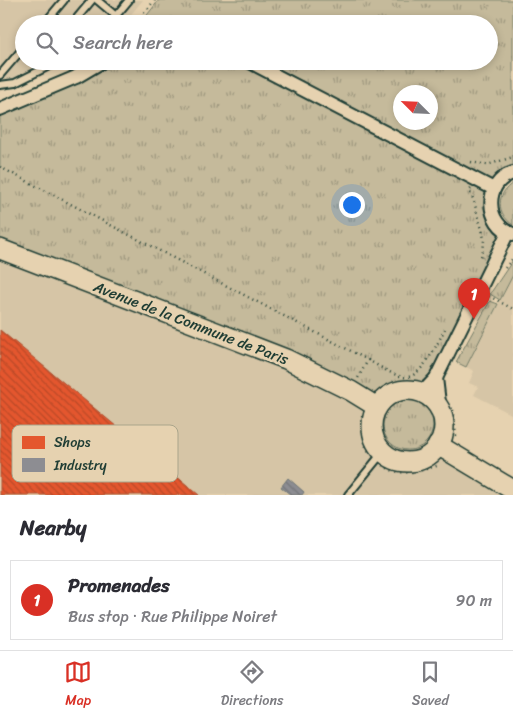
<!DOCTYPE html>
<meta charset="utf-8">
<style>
body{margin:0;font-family:Sriracha,sans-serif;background:#f2f2f3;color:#2b2b33}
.compass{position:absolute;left:393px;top:85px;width:45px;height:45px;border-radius:50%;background:#fff;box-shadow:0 2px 8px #0003;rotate:294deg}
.you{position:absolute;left:351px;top:204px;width:18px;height:18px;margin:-12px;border:4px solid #fff;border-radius:50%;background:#1a73e8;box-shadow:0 0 0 8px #1a73e833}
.badge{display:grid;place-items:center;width:32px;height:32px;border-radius:50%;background:#d93025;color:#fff;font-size:16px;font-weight:700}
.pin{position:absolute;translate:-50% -41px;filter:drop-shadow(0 1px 2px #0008)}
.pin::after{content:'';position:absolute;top:26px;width:18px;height:15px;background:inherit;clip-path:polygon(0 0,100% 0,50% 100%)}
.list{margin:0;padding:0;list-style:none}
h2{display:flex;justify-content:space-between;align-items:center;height:65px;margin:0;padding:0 20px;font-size:21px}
h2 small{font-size:16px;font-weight:400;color:#7c7c81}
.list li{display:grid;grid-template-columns:32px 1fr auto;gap:15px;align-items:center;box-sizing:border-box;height:80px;margin:0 10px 10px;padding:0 10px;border:1px solid #e1e1e2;border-radius:0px}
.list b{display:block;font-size:19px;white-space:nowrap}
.list p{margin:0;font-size:16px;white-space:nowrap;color:#7c7c81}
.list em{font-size:16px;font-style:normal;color:#7c7c81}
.icon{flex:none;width:28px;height:28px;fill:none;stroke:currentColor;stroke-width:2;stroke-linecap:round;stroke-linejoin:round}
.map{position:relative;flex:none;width:513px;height:495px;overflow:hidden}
.search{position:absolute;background:#fff;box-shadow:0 2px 8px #0003;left:15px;right:15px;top:15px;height:55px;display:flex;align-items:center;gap:12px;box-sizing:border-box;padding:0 18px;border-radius:28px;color:#7c7c81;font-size:19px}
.sheet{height:155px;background:#fff}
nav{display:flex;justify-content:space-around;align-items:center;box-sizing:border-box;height:70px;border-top:1px solid #e1e1e2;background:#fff;font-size:14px;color:#7c7c81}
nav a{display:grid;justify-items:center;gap:2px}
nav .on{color:#d93025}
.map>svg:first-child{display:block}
.built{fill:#d6c5a6}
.grass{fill:url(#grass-tufts);stroke:#727c68;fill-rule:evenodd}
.shops{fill:url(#shops-back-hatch);stroke:#a94f30}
.industry{fill:url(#industry-back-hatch);stroke:#6c7576}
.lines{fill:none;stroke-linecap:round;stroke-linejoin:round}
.lane-casing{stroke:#1f3d34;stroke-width:10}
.street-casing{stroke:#1f3d34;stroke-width:16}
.secondary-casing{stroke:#1f3d34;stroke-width:22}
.path{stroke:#1f3d34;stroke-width:2.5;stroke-dasharray:1 4;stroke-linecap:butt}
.lane{stroke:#e6d2b0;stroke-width:6}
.street{stroke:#e6d2b0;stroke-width:12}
.secondary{stroke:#e6d2b0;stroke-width:19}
.labels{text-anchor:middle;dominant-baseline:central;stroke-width:5;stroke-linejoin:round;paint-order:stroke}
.street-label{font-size:15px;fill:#1f3d34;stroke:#e6d2b0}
.key{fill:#e6d2b0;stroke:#aaa58b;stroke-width:1}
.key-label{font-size:14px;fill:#1f3d34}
</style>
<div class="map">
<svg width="513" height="495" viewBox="0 0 513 495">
<defs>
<pattern id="grass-tufts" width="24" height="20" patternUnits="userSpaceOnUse" patternTransform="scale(1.25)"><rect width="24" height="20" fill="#c5ba9b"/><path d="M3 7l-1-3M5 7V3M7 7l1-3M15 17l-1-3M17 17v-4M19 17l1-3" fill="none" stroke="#9f987f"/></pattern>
<pattern id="shops-back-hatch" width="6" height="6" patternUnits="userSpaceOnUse" patternTransform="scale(1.25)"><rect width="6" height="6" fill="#e4572e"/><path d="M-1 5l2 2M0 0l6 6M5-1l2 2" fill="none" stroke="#b84928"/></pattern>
<pattern id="industry-back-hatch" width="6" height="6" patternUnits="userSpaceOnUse" patternTransform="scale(1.25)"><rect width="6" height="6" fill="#8d8d92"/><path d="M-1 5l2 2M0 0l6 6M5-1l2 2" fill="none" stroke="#737478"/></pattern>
</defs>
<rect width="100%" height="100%" fill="#e6d2b0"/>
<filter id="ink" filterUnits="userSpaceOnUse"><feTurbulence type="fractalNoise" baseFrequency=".02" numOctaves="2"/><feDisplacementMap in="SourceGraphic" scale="10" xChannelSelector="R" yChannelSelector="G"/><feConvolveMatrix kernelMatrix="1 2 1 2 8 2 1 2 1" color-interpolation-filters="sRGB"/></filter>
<g filter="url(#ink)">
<g class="built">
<path d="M0,0H143L123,24H24V61H70L0,92Z"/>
<path d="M0,249L351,391L477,469L513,495H0Z"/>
<path d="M513,275V415L474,395L478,387L469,383L474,371L466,367Z"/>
</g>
<g class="grass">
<path d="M159,0H513V168L494,183L502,234L435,373L422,389C398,386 394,388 376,403L0,246V112L110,67L114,61H489V24H140ZM400,92H430V122H400Z"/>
<path d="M513,183V225C496,213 496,194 513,183Z"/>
<path d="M513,260V275L500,300L490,294Z"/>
<path d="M490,301L498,304L466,367L456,362Z"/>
<circle cx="408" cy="425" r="25"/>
</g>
<path class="shops" d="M0,330L199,495H0Z"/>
<path class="industry" d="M288,478L304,492L302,495H291L281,487Z"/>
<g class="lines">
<g class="lane-casing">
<g id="lane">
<path d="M97,0L116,16"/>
<path d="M44,24L64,0"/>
<path d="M84,24L77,18L92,0"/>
<path d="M109,24L129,0"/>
<path d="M0,75L24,47"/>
<path d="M0,85L15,83L59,61"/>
<path d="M348,495L383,452"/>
</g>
</g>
<g class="street-casing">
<g id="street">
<path d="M248,61L494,189"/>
<path d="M0,109L76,77L103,61"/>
<path d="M513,173C483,182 485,225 513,234"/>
<path d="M436,378L440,411"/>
<path d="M422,393L436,378L508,232"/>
</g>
</g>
<g class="secondary-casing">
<g id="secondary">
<path d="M0,249L286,359L351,391L377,407"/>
<circle cx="408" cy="426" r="36"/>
<path d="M438,445L513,490"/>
</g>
</g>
<g class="path">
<path d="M135,24L155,0"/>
<path d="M185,24L188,18L199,24"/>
<path d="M471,162L487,165L513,157"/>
<path d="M0,167L368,360L358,378"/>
<path d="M471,189L469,191C474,199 475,205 477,213C482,232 488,239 480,259"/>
<path d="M505,268L513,258"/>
<path d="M489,296L513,309"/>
<path d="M368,360C379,366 392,375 404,377C421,380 438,342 445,329"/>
<path d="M453,410L456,435L458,439"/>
<path d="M362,416C364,429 361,442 370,453"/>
<path d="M383,465C400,479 421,470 440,465"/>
</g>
<use href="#lane" class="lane"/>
<use href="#street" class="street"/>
<use href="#secondary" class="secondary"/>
</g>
</g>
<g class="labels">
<g class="street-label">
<text transform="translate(191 323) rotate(21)">Avenue de la Commune de Paris</text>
</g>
</g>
<rect x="12" y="425" width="166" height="57" rx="8" class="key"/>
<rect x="22" y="436" width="23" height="13" fill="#e4572e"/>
<rect x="22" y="458" width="23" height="14" fill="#8d8d92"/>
<g class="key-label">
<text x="54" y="447">Shops</text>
<text x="54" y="470">Industry</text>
</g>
</svg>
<svg class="compass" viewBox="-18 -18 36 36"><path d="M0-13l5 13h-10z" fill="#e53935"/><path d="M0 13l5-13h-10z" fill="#7c7c81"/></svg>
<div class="you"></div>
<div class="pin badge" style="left:474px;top:319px">1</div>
<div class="search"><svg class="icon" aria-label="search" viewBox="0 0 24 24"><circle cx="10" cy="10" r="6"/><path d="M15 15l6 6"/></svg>Search here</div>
</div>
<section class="sheet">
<h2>Nearby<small></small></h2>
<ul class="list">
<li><span class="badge">1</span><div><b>Promenades</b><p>Bus stop · Rue Philippe Noiret</p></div><em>90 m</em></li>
</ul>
</section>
<nav>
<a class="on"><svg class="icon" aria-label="map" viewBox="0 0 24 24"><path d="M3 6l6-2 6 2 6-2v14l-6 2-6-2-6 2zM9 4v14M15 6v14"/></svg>Map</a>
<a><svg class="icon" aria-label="directions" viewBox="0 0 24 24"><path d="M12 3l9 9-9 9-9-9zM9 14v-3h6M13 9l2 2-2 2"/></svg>Directions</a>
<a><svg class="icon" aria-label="saved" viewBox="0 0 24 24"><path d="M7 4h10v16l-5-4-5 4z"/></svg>Saved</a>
</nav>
